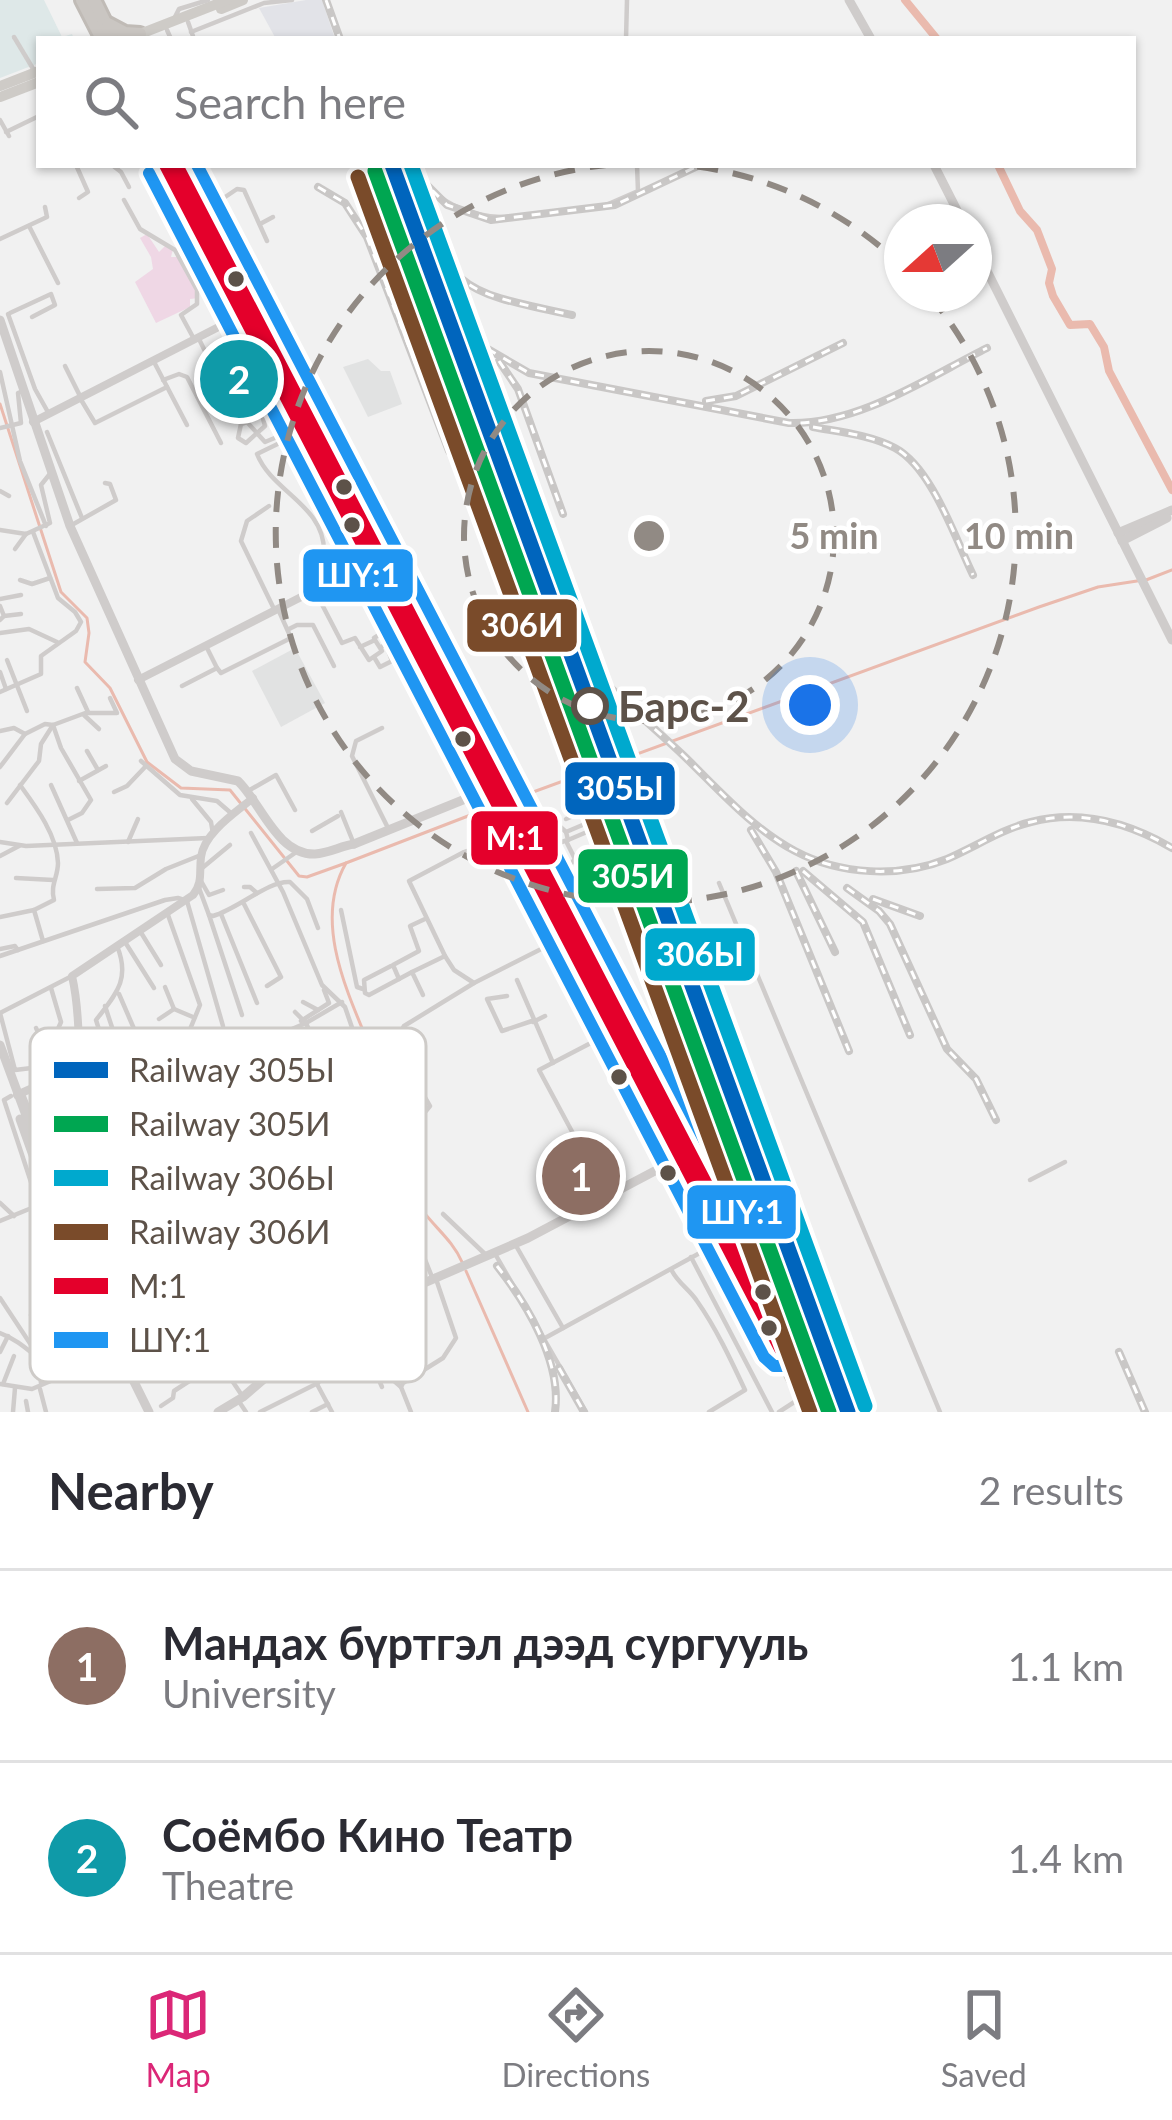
<!DOCTYPE html>
<meta charset="utf-8">
<style>
body{margin:0;font-family:Lato,sans-serif;background:#f7f7f7;color:#2b2b33}
.compass{position:absolute;left:884px;top:204px;width:108px;height:108px;border-radius:50%;background:#fff;box-shadow:0 3px 9px #0004;rotate:249deg}
.you{position:absolute;left:810px;top:705px;width:42px;height:42px;margin:-30px;border:9px solid #fff;border-radius:50%;background:#1a73e8;box-shadow:0 0 0 18px #1a73e833}
.badge{display:grid;place-items:center;width:78px;height:78px;border-radius:50%;background:#db2777;color:#fff;font-size:39px;font-weight:700}
.pin{position:absolute;translate:-50% -50%;border:6px solid #fff;box-shadow:0 3px 12px #0006}
.list{margin:0;padding:0;list-style:none}
h2{display:flex;justify-content:space-between;align-items:center;height:156px;margin:0;padding:0 48px;font-size:51px}
h2 small{font-size:39px;font-weight:400;color:#7c7c81}
.list li{display:grid;grid-template-columns:78px 1fr auto;gap:36px;align-items:center;box-sizing:border-box;height:192px;padding:0 48px;border-top:3px solid #e1e1e2}
.list b{display:block;font-size:45px;white-space:nowrap}
.list p{margin:0;font-size:39px;white-space:nowrap;color:#7c7c81}
.list em{font-size:39px;font-style:normal;color:#7c7c81}
.icon{flex:none;width:66px;height:66px;fill:none;stroke:currentColor;stroke-width:2;stroke-linecap:round;stroke-linejoin:round}
.map{position:relative;flex:none;width:1172px;height:1412px;overflow:hidden}
.search{position:absolute;background:#fff;box-shadow:0 3px 9px #0004;left:36px;right:36px;top:36px;height:132px;display:flex;align-items:center;gap:30px;box-sizing:border-box;padding:0 42px;border-radius:0px;color:#7c7c81;font-size:45px}
.sheet{height:540px;background:#fff}
nav{display:flex;justify-content:space-around;align-items:center;box-sizing:border-box;height:168px;border-top:3px solid #e1e1e2;background:#fff;font-size:33px;color:#7c7c81}
nav a{display:grid;justify-items:center;gap:6px}
nav .on{color:#db2777}
.map>svg:first-child{display:block}
.commercial{fill:#e2e3e8}
.education{fill:#e1e2e2}
.medical{fill:#dee8e8}
.green{fill:#efd7e5}
.lines{fill:none;stroke-linecap:round;stroke-linejoin:round}
.stream{stroke:#eabaae;stroke-width:3}
.river{stroke:#eabaae;stroke-width:8}
.trunk-casing{stroke:#c0bbb6;stroke-width:18}
.minor{stroke:#cfcccb;stroke-width:4.5}
.tertiary{stroke:#cfcccb;stroke-width:8}
.secondary{stroke:#cfcccb;stroke-width:9}
.primary{stroke:#cecbc7;stroke-width:10}
.trunk{stroke:#cac6c2;stroke-width:12}
.rail-casing{stroke:#c9c7c6;stroke-width:8}
.rail{stroke:#fff;stroke-width:3;stroke-dasharray:9;stroke-linecap:butt}
.bus-1-casing{stroke:#fff;stroke-width:21}
.bus-2-casing{stroke:#fff;stroke-width:21}
.bus-1{stroke:#e4002b;stroke-width:12}
.bus-2{stroke:#1f96f2;stroke-width:12}
.rail-1-casing{stroke:#fff;stroke-width:24}
.rail-2-casing{stroke:#fff;stroke-width:24}
.rail-3-casing{stroke:#fff;stroke-width:24}
.rail-4-casing{stroke:#fff;stroke-width:24}
.rail-1{stroke:#0065bd;stroke-width:15}
.rail-2{stroke:#00a651;stroke-width:15}
.rail-3{stroke:#00a9ce;stroke-width:15}
.rail-4{stroke:#7a4b2a;stroke-width:15}
.ring{fill:none;stroke:#918a84;stroke-width:6;stroke-dasharray:21 15}
.bus-dot{fill:#5d5249;stroke:#fff;stroke-width:4.5}
.stop-dot{fill:#fff;stroke:#5d5249;stroke-width:6}
.labels{text-anchor:middle;dominant-baseline:central;stroke-width:9;stroke-linejoin:round;paint-order:stroke}
.stop-label{font-size:42px;font-weight:bold;fill:#5d5249;stroke:#fff;text-anchor:start}
.key{fill:#fff;stroke:#cecbc8;stroke-width:3}
.key-label{font-size:33px;fill:#5d5249}
.centre{fill:#918a84;stroke:#fff;stroke-width:6}
.ring-label{font-size:36px;text-anchor:middle;font-weight:bold;fill:#918a84;stroke:#fff;stroke-width:9;stroke-linejoin:round;paint-order:stroke}
.line-badge{stroke:#fff;stroke-width:4.5}
.badge-label{font-size:33px;text-anchor:middle;font-weight:bold;fill:#fff}
</style>
<div class="map">
<svg width="1172" height="1412" viewBox="0 0 1172 1412">
<rect width="100%" height="100%" fill="#f1f1f1"/>
<path class="commercial" d="M306,0H322L335,39H276L259,8Z"/>
<g class="education">
<path d="M368,359L381,371H390L402,404L368,417L343,367Z"/>
<path d="M295,648L325,703L281,727L252,671Z"/>
</g>
<path class="medical" d="M0,0H44L62,37L72,34L74,39H39L36,56L39,63L0,78Z"/>
<path class="green" d="M147,234L159,252L166,245L173,249L171,257H178L199,298L190,299V307L156,323L135,282L153,269L151,257L140,238Z"/>
<g class="lines">
<g class="stream">
<path d="M0,404L61,592L87,618L89,633L85,662L110,688L147,762L181,788L230,790L299,876L307,877L346,863"/>
<path d="M1146,580L1172,570"/>
<path d="M514,799L1039,607L1098,587L1137,581"/>
<path d="M462,1262C451,1236 425,1221 413,1195C397,1160 397,1121 385,1086C363,1019 306,933 346,863L494,806"/>
<path d="M466,1271L528,1412"/>
</g>
<g class="river">
<path d="M905,0L937,39"/>
<path d="M998,165L1020,211L1037,230L1052,269L1049,283L1053,296L1070,325L1090,324L1104,347L1109,371L1172,490"/>
</g>
<g class="trunk-casing">
<g id="trunk">
<path d="M82,0L102,39"/>
<path d="M94,0L113,39"/>
<path d="M108,24L125,33L140,34"/>
<path d="M165,165L812,1412"/>
<path d="M177,165L790,1344L806,1383"/>
</g>
</g>
<g class="minor">
<path d="M174,19L179,9L208,0"/>
<path d="M188,22L194,39"/>
<path d="M167,30L171,39"/>
<path d="M191,32L264,3L292,0"/>
<path d="M14,37L35,72"/>
<path d="M626,39L627,0"/>
<path d="M0,120L9,136"/>
<path d="M6,132L39,116"/>
<path d="M76,165L88,192L79,198"/>
<path d="M112,165L121,172L129,187"/>
<path d="M431,189C479,235 548,213 606,205L638,191L637,165"/>
<path d="M124,200L140,229L175,250L197,290V304L181,315L194,339"/>
<path d="M206,210L237,189L244,190L267,241"/>
<path d="M260,224L273,217"/>
<path d="M29,226L58,283"/>
<path d="M0,239L47,217L45,207"/>
<path d="M10,313L51,294L55,305L32,317"/>
<path d="M8,314L35,389L49,414"/>
<path d="M198,337L241,424L238,438L246,443L265,426L263,419L275,413L268,400L253,407"/>
<path d="M153,360L187,425"/>
<path d="M65,366L81,398"/>
<path d="M0,372L20,461L46,526"/>
<path d="M163,380L179,374L187,377L221,443"/>
<path d="M80,398L95,423L167,387"/>
<path d="M258,417L249,395L275,381"/>
<path d="M241,424L247,422L265,442L277,437"/>
<path d="M0,428L21,423L18,393L23,391"/>
<path d="M47,432L82,518"/>
<path d="M315,454L303,460L290,438L257,454C272,492 324,505 324,551L309,564L321,587"/>
<path d="M0,491L9,496"/>
<path d="M269,506L247,521L241,541L275,611"/>
<path d="M70,526L116,500L110,484L105,483"/>
<path d="M0,530L26,534L50,523L41,485L49,475"/>
<path d="M15,549L26,534"/>
<path d="M20,580L32,584L50,578"/>
<path d="M315,591L342,643L355,638L369,660L382,651L375,640L360,647"/>
<path d="M0,599L21,595"/>
<path d="M0,606L4,616L0,620"/>
<path d="M4,616L21,614"/>
<path d="M289,629L297,625H313L334,666"/>
<path d="M0,633L29,629L57,642"/>
<path d="M374,638L387,630L392,642L381,647"/>
<path d="M206,646L217,668"/>
<path d="M374,657L380,667L392,661L386,645"/>
<path d="M7,660L27,711"/>
<path d="M0,672L6,689"/>
<path d="M182,686L217,668L221,673L291,638L278,609"/>
<path d="M0,692L41,674V656L76,631L81,622L75,612L58,598L33,532"/>
<path d="M87,713H117L110,698"/>
<path d="M84,715L99,729"/>
<path d="M382,728L356,741L352,756L388,828"/>
<path d="M0,731L14,728L25,734L45,724L53,725"/>
<path d="M87,751L98,770"/>
<path d="M141,761L180,795L217,801L232,814"/>
<path d="M0,767L25,734"/>
<path d="M79,781L106,766"/>
<path d="M20,785C36,807 57,835 58,863C58,877 50,885 54,900L34,910L43,941"/>
<path d="M51,785L77,843"/>
<path d="M248,791L276,775L295,810"/>
<path d="M114,792L127,786L146,766"/>
<path d="M192,799L211,822L213,834"/>
<path d="M7,803L39,761L41,744L53,725"/>
<path d="M341,812L354,844"/>
<path d="M566,819L594,807L599,818"/>
<path d="M68,820L82,813L91,800L61,748L53,725L88,712L77,688"/>
<path d="M312,831L338,816"/>
<path d="M566,832L599,818L609,844"/>
<path d="M251,833L283,892L322,985L345,1007L386,1127L387,1145L380,1168"/>
<path d="M568,840L601,826"/>
<path d="M0,842L26,846L208,838"/>
<path d="M128,842L138,819"/>
<path d="M567,843L575,859L609,844L612,849L620,846L609,820L615,816L613,810L607,813"/>
<path d="M539,849L568,840L566,832L555,822L539,827"/>
<path d="M0,856L19,846"/>
<path d="M201,869L230,845"/>
<path d="M272,869L295,853"/>
<path d="M560,877L575,859"/>
<path d="M16,878L53,880"/>
<path d="M201,881L209,895L223,890"/>
<path d="M719,883L940,1412"/>
<path d="M244,887H250L257,893"/>
<path d="M199,888L209,915L213,916C238,909 269,880 290,882L307,899L318,928"/>
<path d="M97,889L135,888L166,869L201,855"/>
<path d="M244,904L281,977L267,986"/>
<path d="M341,910L357,987L363,989"/>
<path d="M221,914L257,1003"/>
<path d="M168,915L200,1005L186,1039L202,1087"/>
<path d="M209,915L242,1015"/>
<path d="M0,917L34,910"/>
<path d="M140,931L161,965"/>
<path d="M125,942L154,988"/>
<path d="M555,942L561,957L560,967L595,1041"/>
<path d="M0,949L15,946L18,950"/>
<path d="M0,956L165,900L178,898L187,901L223,1026"/>
<path d="M445,956L409,881L464,852L507,837"/>
<path d="M391,966L364,980L365,993L369,995L399,979"/>
<path d="M412,972L399,979L393,965L419,951L410,926L425,919"/>
<path d="M517,980L553,1063"/>
<path d="M165,987L174,1009"/>
<path d="M51,988L61,1022L57,1031L68,1072"/>
<path d="M119,994L138,1038"/>
<path d="M423,995L412,972L445,956L454,970L474,983"/>
<path d="M507,996L487,999L502,1031L532,1021"/>
<path d="M303,1002L318,1010"/>
<path d="M342,1002L306,1023L331,1081L328,1094L335,1124L360,1143L393,1180L432,1277"/>
<path d="M105,1006L133,1091"/>
<path d="M0,1013L15,1070L40,1067"/>
<path d="M0,1013L70,977"/>
<path d="M159,1019L174,1009L193,1017"/>
<path d="M301,1021L329,1003L324,990"/>
<path d="M533,1022L545,1016"/>
<path d="M36,1028L40,1036L57,1031"/>
<path d="M175,1038L179,1048L187,1046"/>
<path d="M211,1047L215,1062"/>
<path d="M271,1068L289,1055"/>
<path d="M300,1069L311,1092"/>
<path d="M219,1075L233,1067"/>
<path d="M253,1078L265,1118"/>
<path d="M155,1080L164,1091"/>
<path d="M23,1094L95,1279"/>
<path d="M228,1094L243,1121"/>
<path d="M11,1096L4,1100L51,1243L87,1317L100,1327"/>
<path d="M113,1097L110,1065L96,1020C115,995 131,980 117,946"/>
<path d="M286,1106L292,1124"/>
<path d="M35,1115L51,1105L44,1085"/>
<path d="M421,1117L430,1106L410,1071V1057L399,1034L404,1026L474,983L563,938"/>
<path d="M127,1121L134,1135"/>
<path d="M108,1124L120,1143"/>
<path d="M79,1128L75,1099L125,1097L153,1081L157,1068L166,1062"/>
<path d="M232,1132L275,1154L298,1143L330,1137L335,1124"/>
<path d="M222,1152L254,1140"/>
<path d="M127,1161L119,1165L128,1183"/>
<path d="M193,1165L201,1163L205,1132L195,1118"/>
<path d="M1030,1180L1065,1162"/>
<path d="M606,1195L539,1070L610,1033"/>
<path d="M0,1203L14,1216"/>
<path d="M138,1214L154,1209L159,1180L172,1164"/>
<path d="M443,1214L486,1255"/>
<path d="M0,1221L39,1205"/>
<path d="M172,1226L184,1243L197,1284L210,1287"/>
<path d="M141,1228L128,1183L178,1142L196,1115L271,1068L286,1106L331,1083"/>
<path d="M107,1233L137,1228L146,1233C162,1228 181,1226 188,1211"/>
<path d="M146,1233L154,1268L159,1270"/>
<path d="M230,1236L211,1190L266,1164L275,1154"/>
<path d="M515,1244L563,1328"/>
<path d="M187,1252L214,1233L230,1236L279,1321L292,1327L305,1344"/>
<path d="M494,1252L586,1412"/>
<path d="M691,1257L772,1412"/>
<path d="M209,1271L219,1278"/>
<path d="M672,1271C679,1284 689,1289 697,1301C716,1328 731,1360 745,1390L709,1412"/>
<path d="M194,1276L207,1273L209,1266"/>
<path d="M32,1283L40,1290L73,1283"/>
<path d="M96,1290L95,1279L108,1222L73,1131L94,1130L140,1117L147,1120L221,1080L215,1062L306,1023L295,1012"/>
<path d="M55,1297L69,1327"/>
<path d="M0,1298L37,1354L41,1383"/>
<path d="M180,1303L243,1397"/>
<path d="M31,1315L34,1306L55,1297L37,1266"/>
<path d="M350,1315L382,1387"/>
<path d="M0,1333C22,1341 35,1358 55,1370L56,1377"/>
<path d="M372,1336L409,1313L419,1327"/>
<path d="M545,1338L718,1243"/>
<path d="M51,1340L55,1370"/>
<path d="M120,1342L180,1303L168,1285L117,1317L127,1336"/>
<path d="M360,1342L372,1336L393,1380L401,1387"/>
<path d="M0,1352L8,1336"/>
<path d="M293,1355L311,1373L332,1412"/>
<path d="M0,1384L32,1389L102,1359L111,1351"/>
<path d="M3,1384L14,1356"/>
<path d="M40,1389L46,1412"/>
<path d="M238,1400L246,1412"/>
<path d="M26,1401L28,1412"/>
<path d="M161,1406L173,1398L174,1391L217,1363"/>
<path d="M13,1412L15,1388"/>
<path d="M260,1412L318,1383"/>
<path d="M312,1412L328,1404"/>
<path d="M411,1412L401,1387L403,1383L443,1358L456,1338L435,1276"/>
<path d="M779,1412L799,1399"/>
</g>
<g class="tertiary">
<path d="M33,422L242,315"/>
<path d="M138,680L370,562"/>
<path d="M17,1095L68,1072L79,1059C79,1032 78,1002 72,976L193,895C203,882 199,873 201,857C204,833 235,813 253,798"/>
</g>
<g class="secondary">
<path d="M849,0L871,39"/>
<path d="M934,165L963,222"/>
<path d="M974,245L1172,640"/>
<path d="M0,320L70,526L175,759L191,771L238,781C261,803 277,855 315,854C329,853 341,846 354,844"/>
<path d="M1118,533L1172,510"/>
<path d="M1122,541L1167,518"/>
<path d="M354,844L490,789"/>
<path d="M0,1045L97,1307L149,1412"/>
<path d="M20,1119L69,1256"/>
<path d="M218,1412L243,1397L308,1341L350,1315L528,1238L685,1155"/>
</g>
<g class="primary">
<path d="M221,9L243,0"/>
<path d="M135,36L227,0"/>
<path d="M0,86L39,71"/>
<path d="M0,97L39,82"/>
</g>
<use href="#trunk" class="trunk"/>
<g class="rail-casing">
<g id="rail">
<path d="M326,0L340,39"/>
<path d="M362,165V199L367,224"/>
<path d="M383,165L522,548L571,700"/>
<path d="M407,165L447,205L491,220L615,205L700,165"/>
<path d="M410,176C452,291 453,290 572,315"/>
<path d="M318,187L345,203L367,237L449,451"/>
<path d="M454,307L486,348L529,373L789,423C858,425 927,378 987,348"/>
<path d="M499,361L518,389L563,514"/>
<path d="M706,401L736,396L843,343"/>
<path d="M813,427C840,432 871,435 895,448C932,468 955,538 973,575"/>
<path d="M561,621C588,676 640,714 684,756C718,789 753,829 795,851C840,875 900,878 947,859C975,847 1002,829 1031,822C1081,809 1129,823 1172,848"/>
<path d="M751,830L776,872L849,1051"/>
<path d="M796,871L835,952"/>
<path d="M803,871L863,922L910,1035"/>
<path d="M847,888L879,911L890,924L947,1049L976,1079L996,1120"/>
<path d="M873,899L920,916"/>
<path d="M497,1266C527,1304 562,1362 555,1412"/>
<path d="M1119,1352L1145,1412"/>
<path d="M559,1368L584,1412"/>
</g>
</g>
<use href="#rail" class="rail"/>
<g class="bus-1-casing">
<path id="bus-1" d="M165,165L780,1349L790,1344L177,165"/>
</g>
<g class="bus-2-casing">
<path id="bus-2" d="M149,173L764,1357L774,1366H786L806,1353V1336L197,165"/>
</g>
<use href="#bus-1" class="bus-1"/>
<use href="#bus-2" class="bus-2"/>
<g class="rail-1-casing">
<path id="rail-1" d="M392,165L848,1412"/>
</g>
<g class="rail-2-casing">
<path id="rail-2" d="M375,171L829,1412"/>
</g>
<g class="rail-3-casing">
<path id="rail-3" d="M411,165L865,1406"/>
</g>
<g class="rail-4-casing">
<path id="rail-4" d="M358,177L810,1412"/>
</g>
<use href="#rail-1" class="rail-1"/>
<use href="#rail-2" class="rail-2"/>
<use href="#rail-3" class="rail-3"/>
<use href="#rail-4" class="rail-4"/>
</g>
<g class="ring">
<circle cx="649" cy="536" r="185"/>
<path d="M930 296A370 370 0 1 1 901 265"/>
</g>
<g class="bus-dot">
<circle cx="236" cy="279" r="10"/>
<circle cx="344" cy="487" r="10"/>
<circle cx="352" cy="525" r="10"/>
<circle cx="463" cy="739" r="10"/>
<circle cx="619" cy="1077" r="10"/>
<circle cx="668" cy="1173" r="10"/>
<circle cx="763" cy="1292" r="10"/>
<circle cx="769" cy="1328" r="10"/>
</g>
<circle class="stop-dot" cx="590" cy="706" r="16"/>
<g class="labels">
<g class="stop-label">
<text x="618" y="706">Барс-2</text>
</g>
</g>
<rect x="30" y="1028" width="396" height="354" rx="18" class="key"/>
<rect x="54" y="1062" width="54" height="16" fill="#0065bd"/>
<rect x="54" y="1116" width="54" height="16" fill="#00a651"/>
<rect x="54" y="1170" width="54" height="16" fill="#00a9ce"/>
<rect x="54" y="1224" width="54" height="16" fill="#7a4b2a"/>
<rect x="54" y="1278" width="54" height="16" fill="#e4002b"/>
<rect x="54" y="1332" width="54" height="16" fill="#1f96f2"/>
<g class="key-label">
<text x="129" y="1082">Railway 305Ы</text>
<text x="129" y="1136">Railway 305И</text>
<text x="129" y="1190">Railway 306Ы</text>
<text x="129" y="1244">Railway 306И</text>
<text x="129" y="1298">М:1</text>
<text x="129" y="1352">ШҮ:1</text>
</g>
<circle cx="649" cy="536" r="18" class="centre"/>
<g class="ring-label">
<text x="834" y="549">5 min</text>
<text x="1019" y="549">10 min</text>
</g>
<g class="line-badge">
<rect x="301" y="547" width="114" height="57" rx="12" fill="#1f96f2"/>
<rect x="465" y="597" width="114" height="57" rx="12" fill="#7a4b2a"/>
<rect x="563" y="760" width="114" height="57" rx="12" fill="#0065bd"/>
<rect x="469" y="809" width="91" height="58" rx="12" fill="#e4002b"/>
<rect x="576" y="847" width="114" height="58" rx="12" fill="#00a651"/>
<rect x="643" y="926" width="114" height="57" rx="12" fill="#00a9ce"/>
<rect x="685" y="1183" width="113" height="58" rx="12" fill="#1f96f2"/>
</g>
<g class="badge-label">
<text x="358" y="587">ШҮ:1</text>
<text x="522" y="637">306И</text>
<text x="620" y="800">305Ы</text>
<text x="515" y="850">М:1</text>
<text x="633" y="888">305И</text>
<text x="700" y="966">306Ы</text>
<text x="742" y="1224">ШҮ:1</text>
</g>
</svg>
<svg class="compass" viewBox="-18 -18 36 36"><path d="M0-13l5 13h-10z" fill="#e53935"/><path d="M0 13l5-13h-10z" fill="#7c7c81"/></svg>
<div class="you"></div>
<div class="pin badge" style="left:581px;top:1176px;background:#8d6e63">1</div>
<div class="pin badge" style="left:239px;top:379px;background:#0f9aa8">2</div>
<div class="search"><svg class="icon" aria-label="search" viewBox="0 0 24 24"><circle cx="10" cy="10" r="6"/><path d="M15 15l6 6"/></svg>Search here</div>
</div>
<section class="sheet">
<h2>Nearby<small>2 results</small></h2>
<ul class="list">
<li><span class="badge" style="background:#8d6e63">1</span><div><b>Мандах бүртгэл дээд сургууль</b><p>University</p></div><em>1.1 km</em></li>
<li><span class="badge" style="background:#0f9aa8">2</span><div><b>Соёмбо Кино Театр</b><p>Theatre</p></div><em>1.4 km</em></li>
</ul>
</section>
<nav>
<a class="on"><svg class="icon" aria-label="map" viewBox="0 0 24 24"><path d="M3 6l6-2 6 2 6-2v14l-6 2-6-2-6 2zM9 4v14M15 6v14"/></svg>Map</a>
<a><svg class="icon" aria-label="directions" viewBox="0 0 24 24"><path d="M12 3l9 9-9 9-9-9zM9 14v-3h6M13 9l2 2-2 2"/></svg>Directions</a>
<a><svg class="icon" aria-label="saved" viewBox="0 0 24 24"><path d="M7 4h10v16l-5-4-5 4z"/></svg>Saved</a>
</nav>
